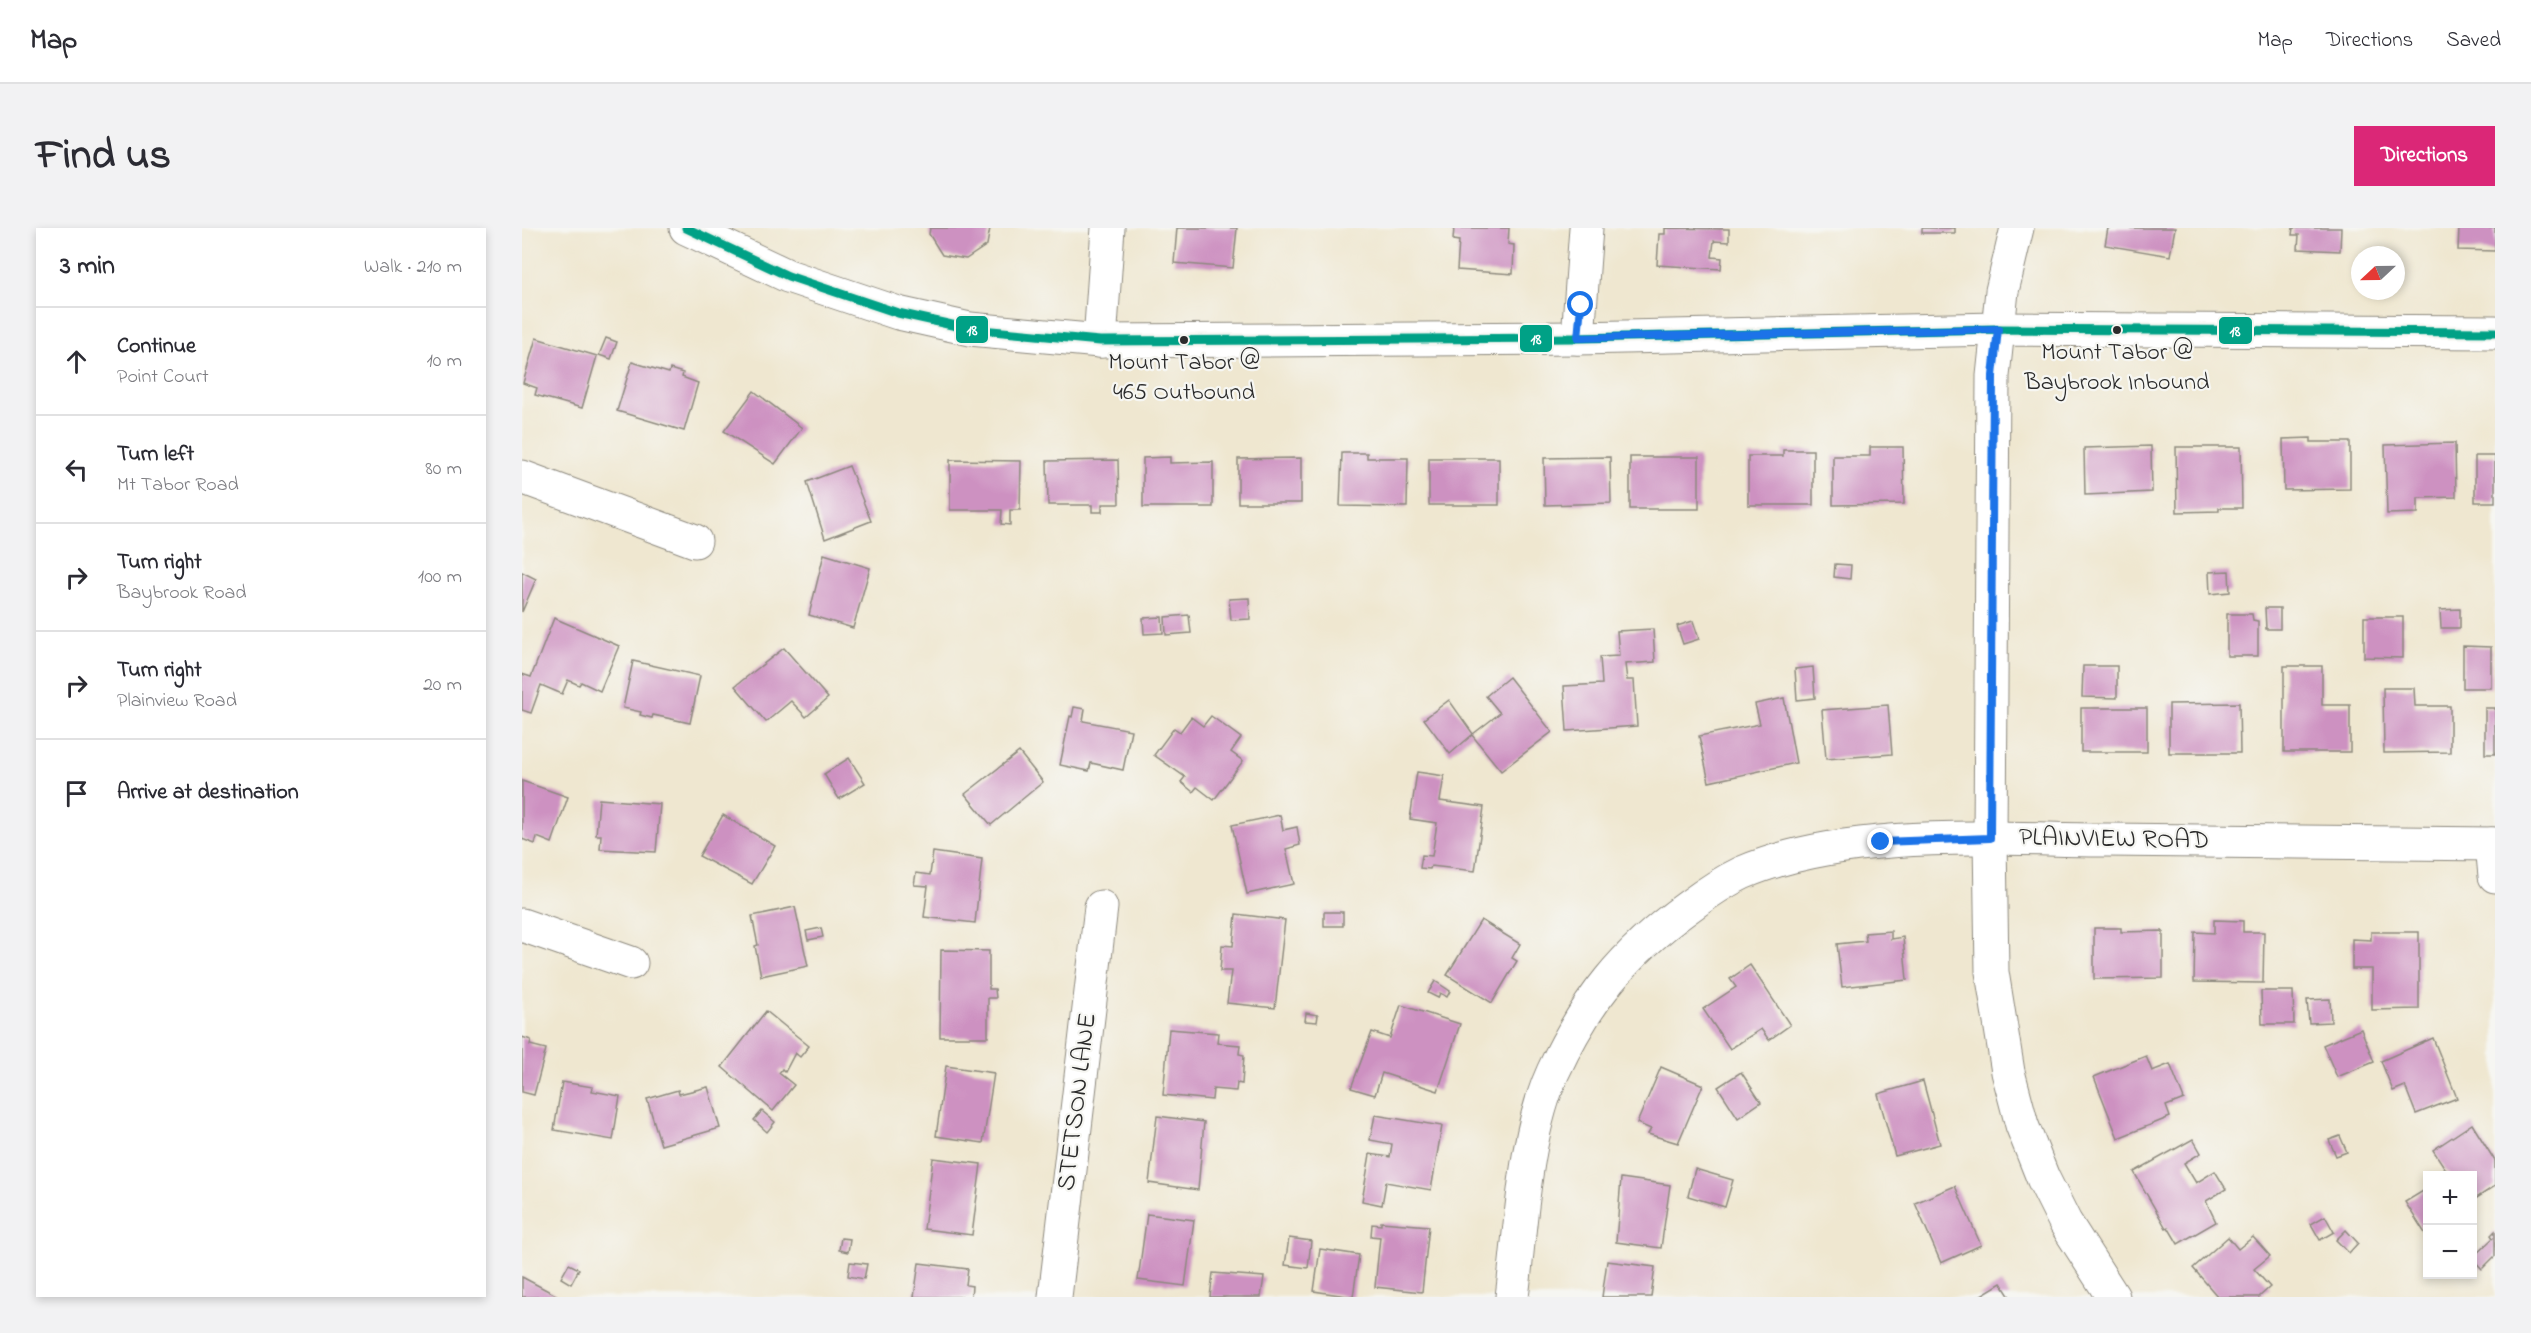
<!DOCTYPE html>
<meta charset="utf-8">
<style>
body{margin:0;font-family:"Indie Flower",sans-serif;background:#f2f2f3;color:#2b2b33}
.controls{position:absolute;right:18px;bottom:18px;display:grid;overflow:hidden;border-radius:0px;box-shadow:0 3px 9px #0003}
.controls button{width:54px;height:54px;display:grid;place-items:center;padding:0;border:0;border-bottom:2px solid #e1e1e2;background:#fff;color:#2b2b33;font:30px sans-serif}
.compass{position:absolute;left:1829px;top:18px;width:54px;height:54px;border-radius:50%;background:#fff;box-shadow:0 3px 9px #0003;rotate:248deg}
.stop{position:absolute;width:18px;height:18px;margin:-14px;border:4px solid #1a73e8;border-radius:50%;background:#fff}
.stop.end{background:#1a73e8;border-color:#fff;box-shadow:0 2px 6px #0008}
.list{margin:0;padding:0;list-style:none}
h2{display:flex;justify-content:space-between;align-items:center;height:78px;margin:0;padding:0 24px;font-size:26px}
h2 small{font-size:20px;font-weight:400;color:#7c7c81}
.list li{display:grid;grid-template-columns:39px 1fr auto;gap:18px;align-items:center;box-sizing:border-box;height:108px;padding:0 24px;border-top:2px solid #e1e1e2}
.list b{display:block;font-size:22px;white-space:nowrap}
.list p{margin:0;font-size:20px;white-space:nowrap;color:#7c7c81}
.list em{font-size:20px;font-style:normal;color:#7c7c81}
.icon{flex:none;width:33px;height:33px;fill:none;stroke:currentColor;stroke-width:2;stroke-linecap:round;stroke-linejoin:round}
.map{position:relative;flex:none;width:1973px;height:1069px;overflow:hidden;border-radius:0px}
header{display:flex;align-items:center;gap:36px;box-sizing:border-box;height:84px;padding:0 30px;background:#fff;border-bottom:2px solid #e1e1e2}
header strong{font-size:28px}
nav{display:flex;gap:33px;margin-inline-start:auto;font-size:21px}
.intro{display:flex;align-items:center;justify-content:space-between;box-sizing:border-box;height:144px;padding:0 36px}
h1{margin:0;font-size:42px}
.button{padding:15px 27px;border-radius:0px;background:#db2777;color:#fff;font-size:21px;font-weight:700}
main{display:flex;gap:36px;padding:0 36px}
aside{flex:1;background:#fff;border-radius:0px;box-shadow:0 3px 9px #0003}
.map>svg:first-child{display:block}
.building{fill:#cd91c1}
.lines{fill:none;stroke-linecap:round;stroke-linejoin:round}
.minor-casing{stroke:#8d897e;stroke-width:35}
.minor{stroke:#fff;stroke-width:33}
.bus-1-casing{stroke:#f6f6f2;stroke-width:14}
.bus-1{stroke:#00a186;stroke-width:9}
.route{stroke:#1a73e8;stroke-width:8}
.bus-dot{fill:#2b2b2b;stroke:#f6f6f2;stroke-width:2}
.labels{text-anchor:middle;dominant-baseline:central;stroke-width:4.5;stroke-linejoin:round;paint-order:stroke}
.bus-label{font-size:24px;fill:#2b2b2b;stroke:#f6f6f2}
.street-label{font-size:26px;fill:#2b2b2b;stroke:#f6f6f2}
.line-badge{stroke:#f6f6f2;stroke-width:2}
.badge-label{font-size:16px;text-anchor:middle;font-weight:bold;fill:#fff}
</style>
<header>
<strong>Map</strong>
<nav><a>Map</a><a>Directions</a><a>Saved</a></nav>
</header>
<div class="intro"><h1>Find us</h1><a class="button">Directions</a></div>
<main>
<aside>
<h2>3 min<small>Walk · 210 m</small></h2>
<ul class="list">
<li><svg class="icon" aria-label="ahead" viewBox="0 0 24 24"><path d="M12 20V5M6 11l6-6 6 6"/></svg><div><b>Continue</b><p>Point Court</p></div><em>10 m</em></li>
<li><svg class="icon" aria-label="left" viewBox="0 0 24 24"><path d="M17 20v-9H6M10 6l-5 5 5 5"/></svg><div><b>Turn left</b><p>Mt Tabor Road</p></div><em>80 m</em></li>
<li><svg class="icon" aria-label="right" viewBox="0 0 24 24"><path d="M7 20v-9h11M14 6l5 5-5 5"/></svg><div><b>Turn right</b><p>Baybrook Road</p></div><em>100 m</em></li>
<li><svg class="icon" aria-label="right" viewBox="0 0 24 24"><path d="M7 20v-9h11M14 6l5 5-5 5"/></svg><div><b>Turn right</b><p>Plainview Road</p></div><em>20 m</em></li>
<li><svg class="icon" aria-label="arrive" viewBox="0 0 24 24"><path d="M6 21V4h12l-3 4 3 4H6"/></svg><div><b>Arrive at destination</b></div></li>
</ul>
</aside>
<div class="map">
<svg width="1973" height="1069" viewBox="0 0 1973 1069">
<rect width="100%" height="100%" fill="#f6f6f2"/>
<filter id="ink" filterUnits="userSpaceOnUse"><feTurbulence type="fractalNoise" baseFrequency=".0167" numOctaves="2"/><feDisplacementMap in="SourceGraphic" scale="12" xChannelSelector="R" yChannelSelector="G"/><feConvolveMatrix kernelMatrix="1 2 1 2 8 2 1 2 1" color-interpolation-filters="sRGB"/></filter>
<filter id="wash" filterUnits="userSpaceOnUse"><feTurbulence type="fractalNoise" baseFrequency=".008" numOctaves="4" result="noise"/><feDisplacementMap in="SourceGraphic" scale="24" xChannelSelector="R" yChannelSelector="G"/><feGaussianBlur stdDeviation="1.35" result="paint"/><feColorMatrix in="noise" values="0 0 0 0 0 0 0 0 0 0 0 0 0 0 0 0 0 1.4 0 .05"/><feComposite in="paint" operator="in"/></filter>
<g filter="url(#wash)">
<rect width="100%" height="100%" fill="#efe7d0"/>
<g id="blocks">
<g class="building">
<path d="M408,0H468L465,17L444,31L420,27L407,6Z"/>
<path d="M655,0H715L711,40L652,35Z"/>
<path d="M932,0H987L986,16L992,17L991,46L935,42L937,13L931,12Z"/>
<path d="M1143,0L1207,1V14L1192,13L1190,29L1200,30L1199,41L1135,37L1137,6H1143Z"/>
<rect x="1400" y="0" width="33" height="5"/>
<path d="M1586,0H1653L1648,28L1583,17Z"/>
<path d="M1771,0H1819L1818,23L1776,21L1777,7H1770Z"/>
<path d="M1937,0H1973V23L1936,22Z"/>
<path d="M14,110L75,128L60,180L13,167L15,160L1,155Z"/>
<path d="M84,110L95,114L89,131L77,127Z"/>
<path d="M110,134L147,145L148,141L161,145L160,149L176,155L162,203L95,183Z"/>
<path d="M232,163L280,200L253,236L202,203Z"/>
<path d="M1789,210V214H1828V261L1762,262L1761,211Z"/>
<path d="M1933,215L1934,269L1896,270V285L1865,286L1863,217Z"/>
<path d="M1629,218L1630,264L1563,267L1562,220Z"/>
<path d="M1348,219H1381L1382,276L1311,277V228H1348Z"/>
<path d="M1654,219H1719L1720,280H1697V283L1655,284Z"/>
<path d="M1261,222H1291V277H1226V228H1261Z"/>
<path d="M820,225H845V230H886L885,279L818,278Z"/>
<rect x="1953" y="228" width="20" height="46"/>
<path d="M648,229V235L691,234V279H621V230Z"/>
<path d="M1088,229L1089,275L1023,277L1022,230Z"/>
<rect x="1108" y="229" width="69" height="52"/>
<path d="M779,230V275H716V231Z"/>
<rect x="907" y="230" width="70" height="47"/>
<path d="M428,232L499,233L498,282H488V297L479,296L480,282H428Z"/>
<path d="M596,232L597,276H580V284H570V277H526L525,233Z"/>
<path d="M327,238L349,293L303,311L285,254Z"/>
<path d="M302,326L348,340L331,400L287,387Z"/>
<path d="M1313,336L1329,337L1328,351L1312,349Z"/>
<path d="M1707,343L1708,364L1688,366L1687,344Z"/>
<path d="M0,344L14,351L0,384Z"/>
<path d="M727,370L728,391L709,392L707,371Z"/>
<path d="M1743,380H1758V401H1744Z"/>
<path d="M1938,381V400H1919L1918,382Z"/>
<path d="M1705,386H1730L1731,392L1736,393V428H1705Z"/>
<path d="M667,387L669,405L644,407L643,389Z"/>
<path d="M640,389L641,405L622,406L621,390Z"/>
<path d="M1842,389H1881V430L1842,429Z"/>
<path d="M32,390L97,418L78,463L59,454L57,457L46,452L40,466L19,457L9,485L0,482V446L9,449Z"/>
<path d="M1171,393L1177,411L1161,416L1155,398Z"/>
<path d="M1131,401L1133,434L1103,436L1105,452H1112L1115,498L1045,503L1042,458L1080,456L1078,429L1097,428L1095,403Z"/>
<path d="M1941,418L1969,419V460H1941Z"/>
<path d="M262,420L306,470L284,489L269,473L244,494L213,458Z"/>
<path d="M111,433L178,448L168,495L131,487L130,490L118,487L119,484L101,480Z"/>
<path d="M1561,438H1595V470L1560,469Z"/>
<path d="M1762,438H1800V477H1828V524H1762Z"/>
<path d="M1291,439L1293,470L1275,472L1273,441Z"/>
<path d="M987,449L1030,504L979,543L950,507L928,526L902,491L927,472L951,506L978,485L964,468Z"/>
<path d="M1861,460H1892L1893,478H1928V524L1862,525Z"/>
<path d="M1262,470L1274,535L1187,554L1177,508L1238,496L1233,476Z"/>
<path d="M1717,475L1718,525H1647V476Z"/>
<path d="M1366,477L1370,526L1304,531L1300,482Z"/>
<path d="M552,479L563,481L561,493L609,502L601,542L569,535L567,543L538,537L548,488L550,489Z"/>
<rect x="1559" y="480" width="66" height="44"/>
<rect x="1963" y="480" width="10" height="46"/>
<path d="M689,488L719,510L709,524L721,533L692,572L675,559L671,564L659,554L663,549L632,527L652,500L658,504L669,489L681,498Z"/>
<path d="M497,524L521,554L469,597L443,566Z"/>
<path d="M327,530L343,555L317,571L302,546Z"/>
<path d="M895,544L922,548L918,573L962,579L953,643L909,638L908,641L898,640L900,627L910,628L915,595L888,591Z"/>
<path d="M0,553L46,569L30,615L15,609L13,616L0,611Z"/>
<path d="M77,571L138,576L134,624L78,621L79,607H74Z"/>
<path d="M201,587L253,618L230,656L177,628Z"/>
<path d="M758,587L761,602L775,599L778,617L764,621L772,656L725,666L710,597Z"/>
<path d="M411,624L460,631L453,695L402,689L406,658L392,657L394,645L408,647Z"/>
<path d="M273,679L286,738L239,748L233,718L236,717L230,688Z"/>
<rect x="802" y="684" width="19" height="14"/>
<path d="M714,686L763,692L753,780L705,775L709,743H698L700,717L711,718Z"/>
<path d="M959,692L998,716L990,730L995,733L970,775L925,747Z"/>
<path d="M1692,692L1721,693V704H1742L1741,755L1672,754L1673,704L1692,705Z"/>
<path d="M299,700L301,709L286,712L284,703Z"/>
<path d="M1572,700H1599V704L1641,703V750L1572,751Z"/>
<path d="M1369,703V711L1381,709L1385,752L1320,759L1315,716L1344,713L1343,705Z"/>
<path d="M1849,704H1897V781L1850,782V741H1830V711L1849,712Z"/>
<path d="M419,722L467,723V761H473L474,770H466V809H418Z"/>
<path d="M1228,737L1268,797L1247,812L1239,801L1208,821L1181,781L1214,759L1208,751Z"/>
<path d="M913,753L928,763L925,769L918,765L916,770L906,765Z"/>
<path d="M1739,763H1771L1772,796H1740Z"/>
<path d="M1808,771L1809,794L1787,795L1785,772Z"/>
<path d="M879,777L938,796L916,863L860,845L853,867L829,860L850,804L868,810Z"/>
<path d="M244,783L287,818L278,829L273,825L263,844L260,841L257,845L272,857L251,883L200,839Z"/>
<path d="M784,785L796,787L795,794L783,793Z"/>
<path d="M647,801L696,805L695,815L718,817L717,826L722,827L720,856L715,855L714,863L691,861L690,872L641,867Z"/>
<path d="M1839,801L1852,834L1815,849L1801,817Z"/>
<path d="M0,809L9,812L8,817L24,821L12,867L0,864Z"/>
<path d="M1911,810L1935,870L1894,886L1883,858L1871,863L1859,833Z"/>
<path d="M1624,828L1630,843L1648,836L1662,871L1644,878L1648,889L1596,910L1572,849Z"/>
<path d="M424,838L472,845L461,915L414,908Z"/>
<path d="M1139,839L1181,857L1156,915L1126,906L1129,901L1115,895Z"/>
<path d="M1219,844L1239,874L1216,890L1196,859Z"/>
<path d="M1401,853L1418,916L1373,928L1356,866Z"/>
<path d="M40,854L71,859L70,863L98,868L91,912L32,902Z"/>
<path d="M186,859L198,900L139,917L125,871L156,862L157,866Z"/>
<path d="M240,883L253,894L245,904L232,892Z"/>
<path d="M853,887L920,898L909,962L864,954L860,977L840,973L848,926L868,929L870,916L848,912Z"/>
<path d="M635,888L682,894L676,962L627,955Z"/>
<path d="M1950,896L1973,933V958L1950,973V948H1928L1911,922Z"/>
<path d="M1818,908L1825,924L1814,928L1807,912Z"/>
<path d="M1671,911L1679,925L1662,935L1674,955L1693,943L1704,961L1684,973L1694,994L1656,1016L1646,999L1644,1000L1612,944Z"/>
<path d="M411,930L459,936L450,1007L402,1001Z"/>
<path d="M1173,941L1211,952L1203,979L1166,968Z"/>
<path d="M1099,950L1148,957L1139,1020L1094,1014Z"/>
<path d="M1433,958L1459,1017L1419,1035L1393,975Z"/>
<path d="M1906,960V1010L1883,974Z"/>
<path d="M625,986L672,992L663,1058L616,1052Z"/>
<path d="M1803,988L1812,1004L1798,1012L1789,996Z"/>
<path d="M859,994L907,998L900,1064L853,1059L858,1009L849,1008L850,996L859,997Z"/>
<path d="M1824,1002L1836,1015L1827,1025L1814,1012Z"/>
<path d="M1973,1003V1028L1960,1041L1950,1030L1971,1010L1969,1007Z"/>
<path d="M1706,1009L1716,1021L1731,1009L1748,1028L1732,1041L1748,1059L1737,1069H1696L1671,1040Z"/>
<path d="M319,1010L328,1011L326,1024L317,1022Z"/>
<path d="M767,1010L789,1013L786,1040L763,1037Z"/>
<path d="M798,1021L837,1027L831,1069L792,1063Z"/>
<path d="M1085,1033L1133,1039L1129,1069H1080Z"/>
<path d="M328,1034L345,1036L342,1051L326,1048Z"/>
<path d="M397,1035L446,1041L444,1057L450,1058L449,1069H392Z"/>
<path d="M47,1036L57,1041L49,1056L39,1050Z"/>
<path d="M691,1045L742,1049L739,1069H688Z"/>
<path d="M0,1049L34,1067V1069H0Z"/>
<path d="M1479,1055L1488,1069H1456Z"/>
</g>
</g>
</g>
<g filter="url(#ink)">
<use href="#blocks" fill-opacity="0" stroke="#8d897e" stroke-width="1.5"/>
<g class="lines">
<g class="minor-casing">
<g id="minor">
<path d="M164,0L266,48L376,85L448,101L578,113L1056,110L1476,101L1973,104"/>
<path d="M1495,0L1480,63L1471,148L1468,611L1470,744L1486,844L1500,897L1521,950L1543,994L1591,1069"/>
<path d="M1056,110L1064,0"/>
<path d="M578,113L586,0"/>
<path d="M0,249L173,313"/>
<path d="M1970,616L1973,648"/>
<path d="M0,697L109,735"/>
<path d="M533,1069L579,679"/>
<path d="M990,1069C999,1000 1002,907 1031,844C1064,773 1102,725 1166,679C1182,667 1201,654 1220,645C1325,600 1472,611 1585,612C1714,613 1844,615 1973,616"/>
</g>
</g>
<use href="#minor" class="minor"/>
<g class="bus-1-casing">
<path id="bus-1" d="M164,0L266,48L376,85L448,101L578,113L1056,110L1476,101L1973,104"/>
</g>
<use href="#bus-1" class="bus-1"/>
</g>
</g>
<g class="lines" filter="url(#ink)">
<path class="route" d="M1059,77L1056,110L1476,101L1471,148L1468,610L1359,614"/>
</g>
<g class="bus-dot">
<circle cx="1595" cy="102" r="5"/>
<circle cx="662" cy="112" r="5"/>
</g>
<g class="labels">
<g class="bus-label">
<text x="1595" y="125">Mount Tabor @<tspan x="1595" dy="30">Baybrook Inbound</tspan></text>
<text x="662" y="135">Mount Tabor @<tspan x="662" dy="30">465 Outbound</tspan></text>
</g>
<g class="street-label">
<text transform="translate(1592 612) rotate(1)">PLAINVIEW ROAD</text>
<text transform="translate(556 874) rotate(-83)">STETSON LANE</text>
</g>
</g>
<g class="line-badge">
<rect x="433" y="87" width="34" height="29" rx="6" fill="#00a186"/>
<rect x="1696" y="88" width="35" height="29" rx="6" fill="#00a186"/>
<rect x="997" y="96" width="34" height="29" rx="6" fill="#00a186"/>
</g>
<g class="badge-label">
<text x="450" y="107">18</text>
<text x="1713" y="108">18</text>
<text x="1014" y="116">18</text>
</g>
</svg>
<div class="controls">
<button>+</button>
<button>−</button>
</div>
<svg class="compass" viewBox="-18 -18 36 36"><path d="M0-13l5 13h-10z" fill="#e53935"/><path d="M0 13l5-13h-10z" fill="#7c7c81"/></svg>
<div class="stop" style="left:1059px;top:77px"></div>
<div class="stop end" style="left:1359px;top:614px"></div>
</div>
</main>
